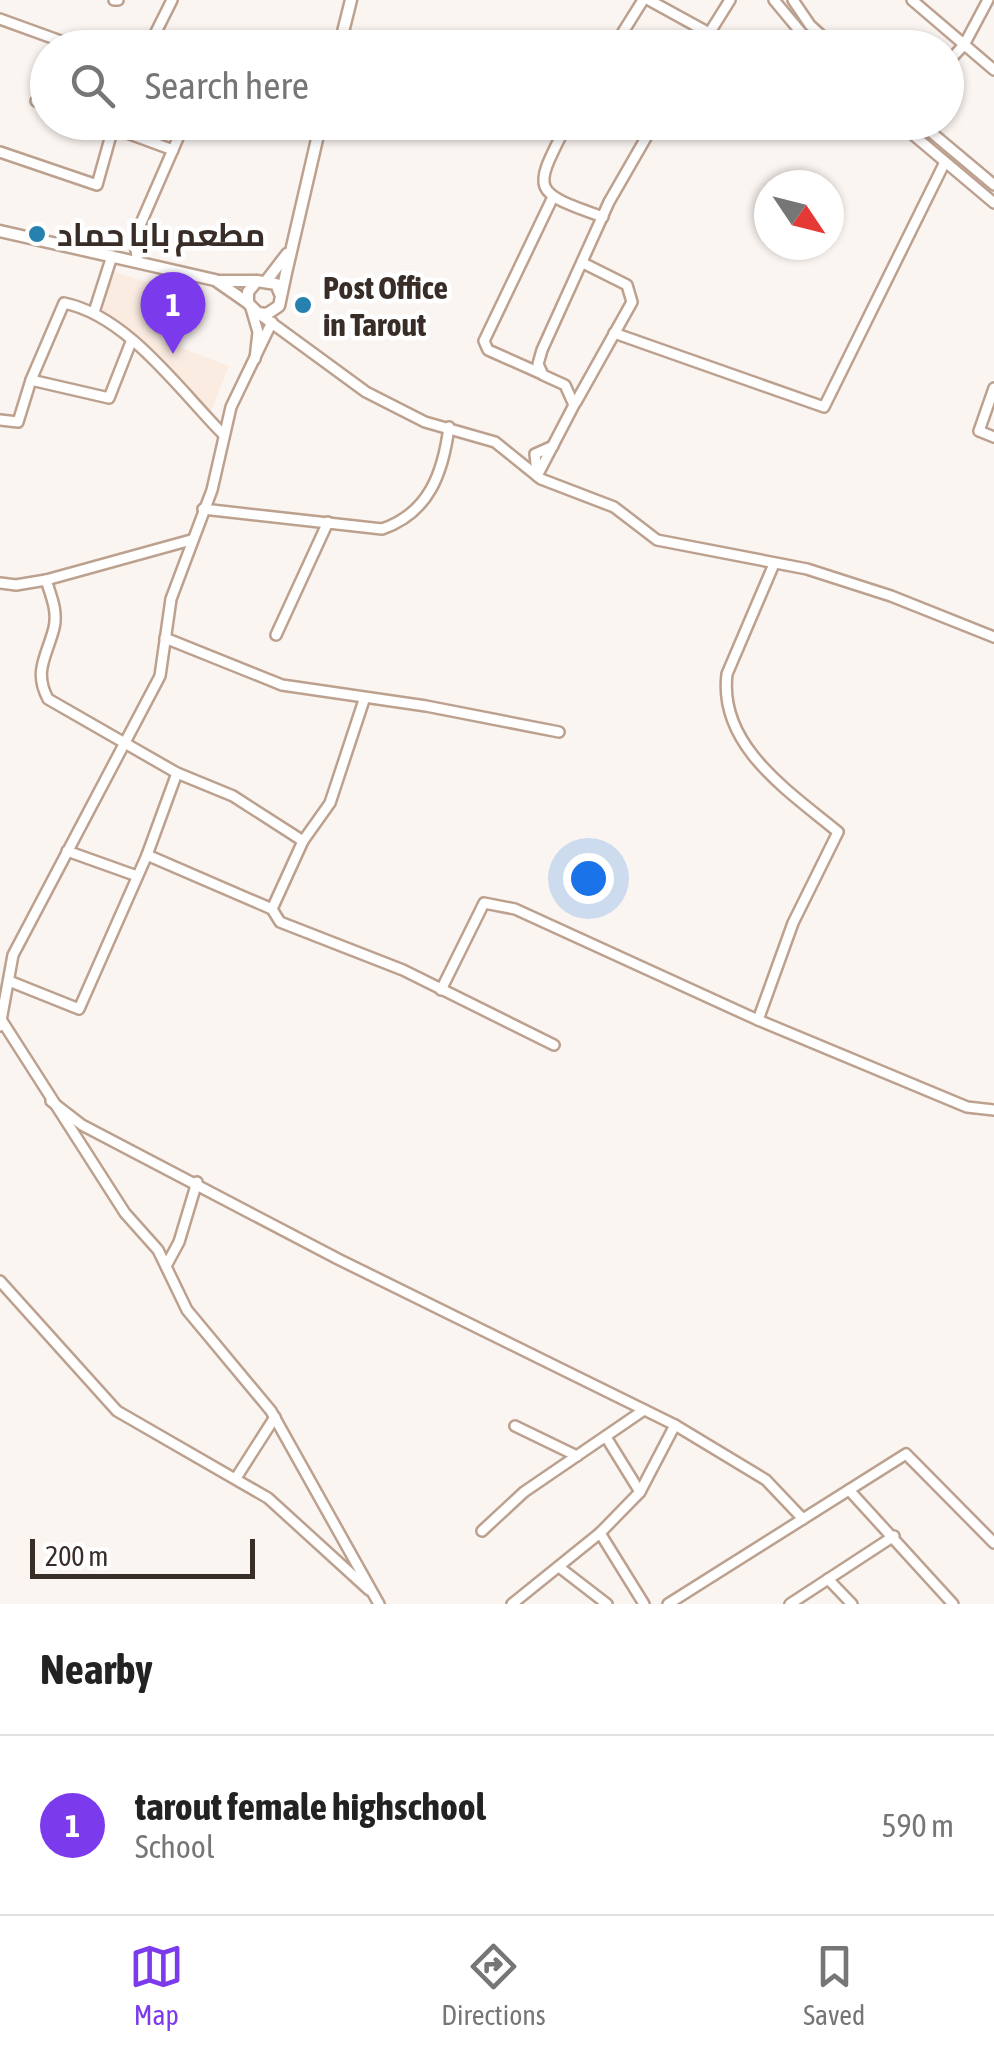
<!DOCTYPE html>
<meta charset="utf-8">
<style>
body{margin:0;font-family:"Asap Condensed",Cairo,sans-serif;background:#f6f6f6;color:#222}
.compass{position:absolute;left:754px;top:170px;width:90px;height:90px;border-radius:50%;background:#fff;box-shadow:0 2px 8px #0004;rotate:125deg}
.scale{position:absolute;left:30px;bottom:25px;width:225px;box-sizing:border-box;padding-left:10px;border:5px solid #392d27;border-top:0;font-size:28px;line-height:35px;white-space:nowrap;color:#392d27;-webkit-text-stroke:8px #fff;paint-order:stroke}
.you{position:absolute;left:588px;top:878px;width:35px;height:35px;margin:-25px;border:8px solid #fff;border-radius:50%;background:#1a73e8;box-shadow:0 0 0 15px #1a73e833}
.badge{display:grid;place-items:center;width:65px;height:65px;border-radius:50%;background:#7c3aed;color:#fff;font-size:32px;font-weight:700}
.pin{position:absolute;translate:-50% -82px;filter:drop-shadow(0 2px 5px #0008)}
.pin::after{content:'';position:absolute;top:52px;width:35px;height:30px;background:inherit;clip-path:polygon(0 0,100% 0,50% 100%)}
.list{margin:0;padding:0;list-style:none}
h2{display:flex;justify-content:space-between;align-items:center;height:130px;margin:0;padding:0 40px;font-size:42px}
h2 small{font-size:32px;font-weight:400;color:#767676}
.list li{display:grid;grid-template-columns:65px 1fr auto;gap:30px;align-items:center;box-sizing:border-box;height:180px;padding:0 40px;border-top:2px solid #e0e0e0}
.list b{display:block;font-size:38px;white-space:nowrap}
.list p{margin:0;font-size:32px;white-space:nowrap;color:#767676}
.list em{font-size:32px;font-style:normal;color:#767676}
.icon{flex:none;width:55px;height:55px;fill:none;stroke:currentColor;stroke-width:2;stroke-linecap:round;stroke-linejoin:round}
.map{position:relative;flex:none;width:994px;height:1604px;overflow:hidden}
.search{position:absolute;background:#fff;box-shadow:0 2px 8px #0004;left:30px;right:30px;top:30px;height:110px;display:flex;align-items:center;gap:25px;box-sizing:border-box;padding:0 35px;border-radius:55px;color:#767676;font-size:38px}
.sheet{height:310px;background:#fff}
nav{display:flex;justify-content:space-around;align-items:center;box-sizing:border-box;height:140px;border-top:2px solid #e0e0e0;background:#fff;font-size:28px;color:#767676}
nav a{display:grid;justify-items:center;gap:5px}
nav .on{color:#7c3aed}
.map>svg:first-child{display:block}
.built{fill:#fbece2}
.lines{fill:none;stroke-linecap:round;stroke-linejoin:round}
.minor-casing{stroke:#bda18f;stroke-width:14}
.major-casing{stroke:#bda18f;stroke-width:15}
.minor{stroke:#fff;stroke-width:9}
.major{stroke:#fff;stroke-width:10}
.poi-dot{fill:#2681ae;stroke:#fff;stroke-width:4}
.labels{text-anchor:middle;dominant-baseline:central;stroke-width:9;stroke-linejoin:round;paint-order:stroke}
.poi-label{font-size:32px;font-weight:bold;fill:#392d27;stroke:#fff;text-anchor:start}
</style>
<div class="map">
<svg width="994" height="1604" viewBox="0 0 994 1604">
<rect width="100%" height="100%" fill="#fbf5f1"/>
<path class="built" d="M114,272L163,287L154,320L163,341L229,366L211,411L101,308Z"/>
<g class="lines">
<g class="minor-casing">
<g id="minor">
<path d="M114,0H118"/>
<path d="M649,0L709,33"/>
<path d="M774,0L814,48"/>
<path d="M793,0L810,25L835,48"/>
<path d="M912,0L994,70"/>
<path d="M0,19L80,48"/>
<path d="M148,48L172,0"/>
<path d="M613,48L643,0"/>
<path d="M700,48L730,0"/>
<path d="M946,64L964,45L988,0"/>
<path d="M36,101L48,105"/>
<path d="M97,122L173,150"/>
<path d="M568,122C533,191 529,191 603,217"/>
<path d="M898,122L994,203"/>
<path d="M919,122L994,185"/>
<path d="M0,152L97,185L113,128"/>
<path d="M138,262L134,239L185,122"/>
<path d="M251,308L258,332L255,359"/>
<path d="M94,312L112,256"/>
<path d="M258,313L366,392L425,422L495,442L541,479L614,507L657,540L807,569L891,596L994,637"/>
<path d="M614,333L824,407L944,164"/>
<path d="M542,374L488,350L484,341L552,199"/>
<path d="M31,380L109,398L131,342"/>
<path d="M994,388L979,431L994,437"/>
<path d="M576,402L632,302L627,285L583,263"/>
<path d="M0,420L18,422L31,380L64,303C128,316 180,391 224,435"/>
<path d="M537,473L535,454L553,446"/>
<path d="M537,476L574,405L565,385L543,375L538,364L542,350L609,202L655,122"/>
<path d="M203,509L382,529C429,513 443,473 449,427"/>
<path d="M774,564L727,674C718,746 790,792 838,832L793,923L758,1020L967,1107L994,1110"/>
<path d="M0,583L16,585L46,580L191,540"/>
<path d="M276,635L328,522"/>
<path d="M165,638L282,685L426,706L559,732"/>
<path d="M303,841L330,803L364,700"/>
<path d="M67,851L137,876"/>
<path d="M147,855L177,773"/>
<path d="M272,909L280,922L403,970L554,1045"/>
<path d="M9,981L79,1009L147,855L272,909L303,841L233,796L177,773L48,699C33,671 47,656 54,628C58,611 51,596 46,580"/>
<path d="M441,990L484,903L515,909L758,1020"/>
<path d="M2,1021L125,1213L158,1250L187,1310L271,1411L379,1604"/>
<path d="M0,1026L13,955L160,676L171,599L212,490L231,407L272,322"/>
<path d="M51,1101L82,1125L338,1259L675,1425"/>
<path d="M166,1266L179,1242L197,1182"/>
<path d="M0,1281L117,1411L268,1498L369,1590"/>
<path d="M515,1426L577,1456"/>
<path d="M606,1437L640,1492"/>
<path d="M236,1478L275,1417"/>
<path d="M849,1490L953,1604"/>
<path d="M482,1531L524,1492L644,1410"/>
<path d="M559,1567L607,1604"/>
<path d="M828,1579L852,1604"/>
<path d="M512,1604L600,1533"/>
<path d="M644,1604L600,1533L640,1492L675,1425L766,1480L803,1519"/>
<path d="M668,1604L906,1454L994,1543"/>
<path d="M790,1604L894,1536"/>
</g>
</g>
<g class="major-casing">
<g id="major">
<path d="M339,48L351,0"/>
<path d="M0,231L215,280L248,303"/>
<path d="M267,280L287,254"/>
<path d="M218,281H256"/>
<path d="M281,296L276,284L257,281L248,292V303L258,313L267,314L279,306L286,273L321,122"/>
</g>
</g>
<use href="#minor" class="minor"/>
<use href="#major" class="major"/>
</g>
<g class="poi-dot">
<circle cx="37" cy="234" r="10"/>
<circle cx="303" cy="305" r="10"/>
</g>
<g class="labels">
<g class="poi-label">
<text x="57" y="234">مطعم بابا حماد</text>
<text x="323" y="287">Post Office<tspan x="323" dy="37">in Tarout</tspan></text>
</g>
</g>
</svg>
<svg class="compass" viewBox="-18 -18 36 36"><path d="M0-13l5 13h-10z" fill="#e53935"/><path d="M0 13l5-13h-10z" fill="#767676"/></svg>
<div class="scale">200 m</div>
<div class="you"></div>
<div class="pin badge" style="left:173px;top:354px">1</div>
<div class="search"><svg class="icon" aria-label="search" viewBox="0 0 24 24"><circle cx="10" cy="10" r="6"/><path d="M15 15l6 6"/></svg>Search here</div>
</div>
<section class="sheet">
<h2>Nearby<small></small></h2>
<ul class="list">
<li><span class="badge">1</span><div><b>tarout female highschool</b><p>School</p></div><em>590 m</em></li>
</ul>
</section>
<nav>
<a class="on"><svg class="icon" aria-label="map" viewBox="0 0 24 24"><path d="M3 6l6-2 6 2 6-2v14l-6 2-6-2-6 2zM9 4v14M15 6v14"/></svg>Map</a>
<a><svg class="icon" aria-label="directions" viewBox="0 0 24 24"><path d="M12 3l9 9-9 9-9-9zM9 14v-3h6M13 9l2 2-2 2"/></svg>Directions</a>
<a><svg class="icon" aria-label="saved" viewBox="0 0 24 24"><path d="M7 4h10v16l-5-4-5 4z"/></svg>Saved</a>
</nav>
